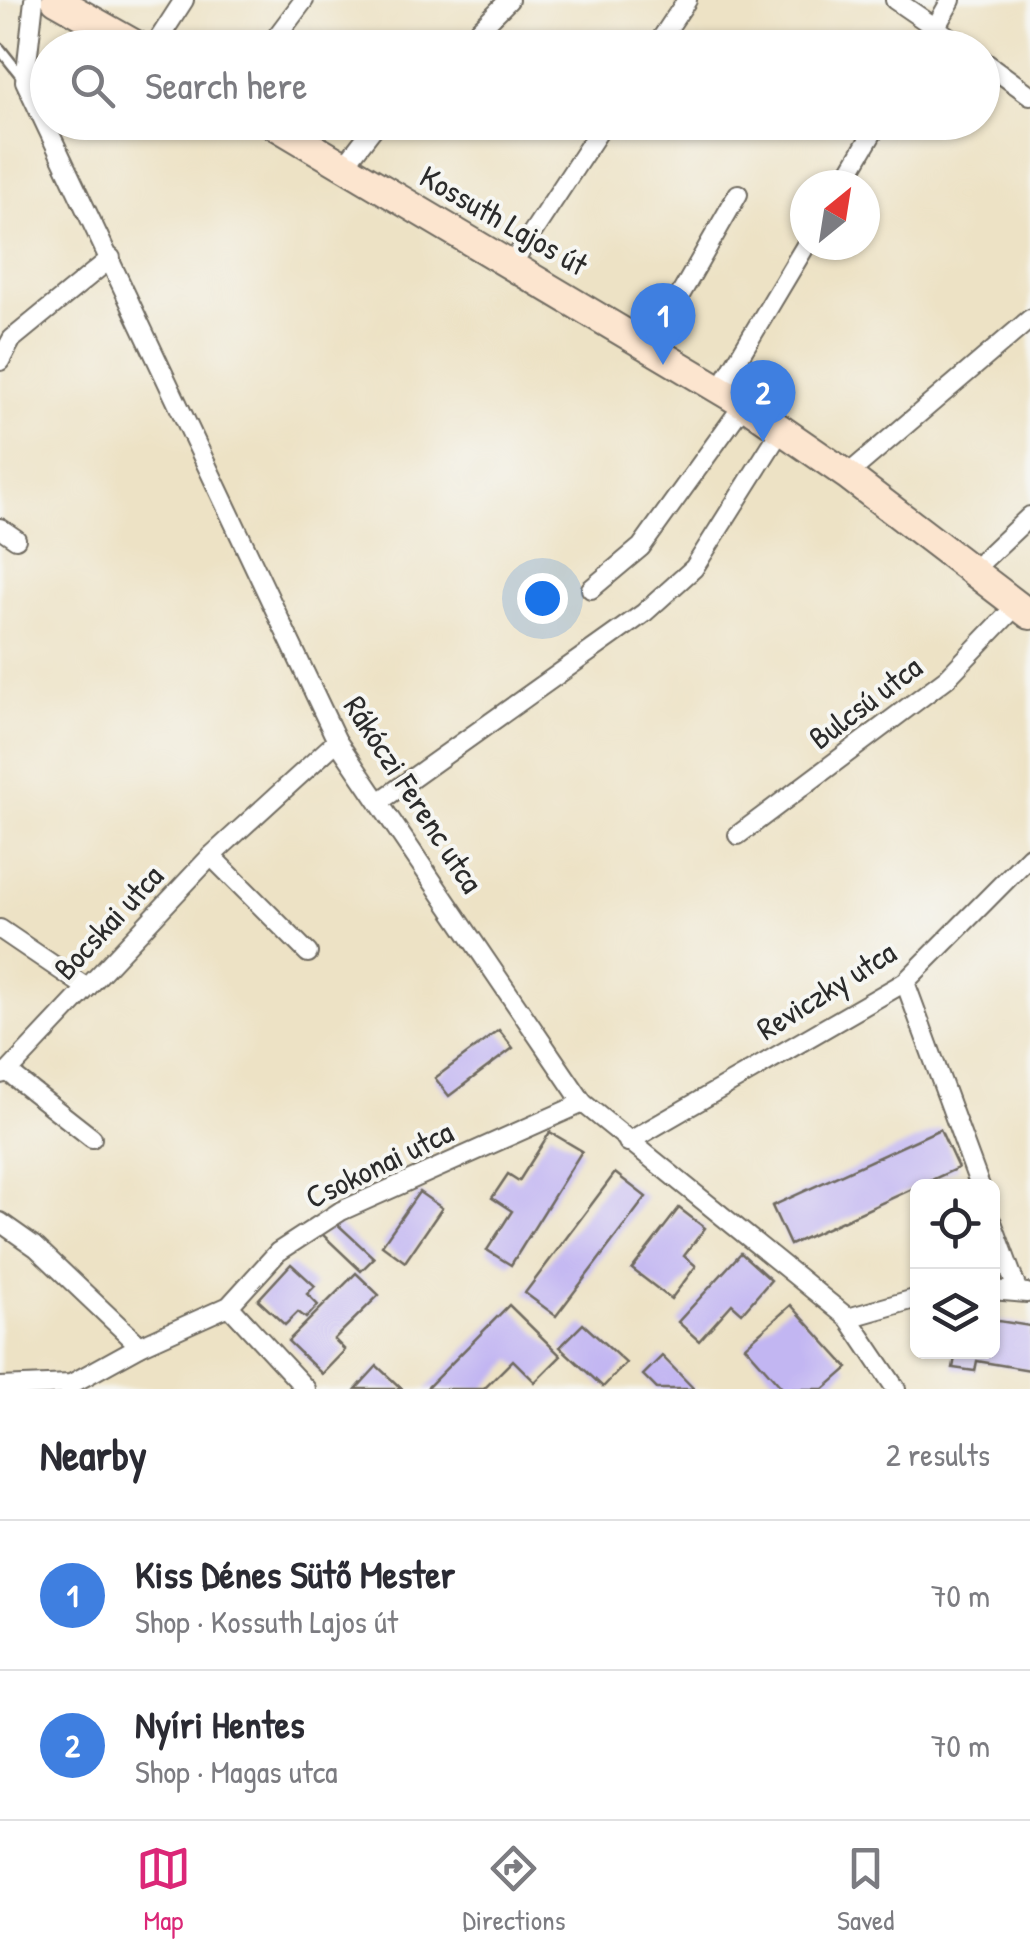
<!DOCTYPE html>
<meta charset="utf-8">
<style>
body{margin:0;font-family:"Patrick Hand",sans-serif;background:#f7f7f7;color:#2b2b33}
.controls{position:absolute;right:30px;bottom:30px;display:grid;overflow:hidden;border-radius:15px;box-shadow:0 2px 8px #0004}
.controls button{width:90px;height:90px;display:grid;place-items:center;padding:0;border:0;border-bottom:2px solid #e1e1e2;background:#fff;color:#2b2b33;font:50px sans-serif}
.compass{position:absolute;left:790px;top:170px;width:90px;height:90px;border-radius:50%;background:#fff;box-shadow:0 2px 8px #0004;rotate:30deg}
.you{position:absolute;left:542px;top:598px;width:35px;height:35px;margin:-25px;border:8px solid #fff;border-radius:50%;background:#1a73e8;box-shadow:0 0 0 15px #1a73e833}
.badge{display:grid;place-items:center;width:65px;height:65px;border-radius:50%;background:#db2777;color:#fff;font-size:32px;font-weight:700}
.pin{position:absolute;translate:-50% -82px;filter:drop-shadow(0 2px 5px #0008)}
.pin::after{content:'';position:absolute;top:52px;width:35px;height:30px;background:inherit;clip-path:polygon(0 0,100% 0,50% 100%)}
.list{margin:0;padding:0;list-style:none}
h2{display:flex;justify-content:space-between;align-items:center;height:130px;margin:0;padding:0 40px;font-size:42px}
h2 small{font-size:32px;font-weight:400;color:#7c7c81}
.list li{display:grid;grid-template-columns:65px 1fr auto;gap:30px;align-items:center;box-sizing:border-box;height:150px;padding:0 40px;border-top:2px solid #e1e1e2}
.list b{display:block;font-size:38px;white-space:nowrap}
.list p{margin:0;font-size:32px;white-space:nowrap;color:#7c7c81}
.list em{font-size:32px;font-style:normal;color:#7c7c81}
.icon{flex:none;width:55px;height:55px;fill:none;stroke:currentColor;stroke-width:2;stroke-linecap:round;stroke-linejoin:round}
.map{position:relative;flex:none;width:1030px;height:1389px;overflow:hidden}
.search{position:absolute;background:#fff;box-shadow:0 2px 8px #0004;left:30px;right:30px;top:30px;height:110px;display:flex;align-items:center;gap:25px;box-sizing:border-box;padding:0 35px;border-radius:55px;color:#7c7c81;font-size:38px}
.sheet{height:430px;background:#fff}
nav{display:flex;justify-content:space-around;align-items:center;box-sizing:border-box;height:140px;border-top:2px solid #e1e1e2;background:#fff;font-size:28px;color:#7c7c81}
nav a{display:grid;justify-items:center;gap:5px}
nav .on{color:#db2777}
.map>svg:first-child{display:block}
.building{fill:#c2b6f2}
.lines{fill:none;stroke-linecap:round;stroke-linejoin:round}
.service-casing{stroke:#6f6b61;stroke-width:14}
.minor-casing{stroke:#6f6b61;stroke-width:22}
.secondary-casing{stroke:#6f6b61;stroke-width:32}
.service{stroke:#fff;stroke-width:9}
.minor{stroke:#fff;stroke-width:18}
.secondary{stroke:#fce5cf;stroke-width:28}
.labels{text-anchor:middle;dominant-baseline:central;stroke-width:8;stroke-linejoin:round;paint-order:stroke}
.street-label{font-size:32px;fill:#2b2b2b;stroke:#f6f6f2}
</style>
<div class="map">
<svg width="1030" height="1389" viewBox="0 0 1030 1389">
<rect width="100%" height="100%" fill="#f6f6f2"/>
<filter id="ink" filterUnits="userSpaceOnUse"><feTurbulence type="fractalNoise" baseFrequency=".01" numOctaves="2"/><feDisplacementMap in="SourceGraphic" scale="20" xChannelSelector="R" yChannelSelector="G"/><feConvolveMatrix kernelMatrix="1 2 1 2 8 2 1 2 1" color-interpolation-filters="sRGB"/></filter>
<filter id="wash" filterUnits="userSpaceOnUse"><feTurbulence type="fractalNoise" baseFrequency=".0048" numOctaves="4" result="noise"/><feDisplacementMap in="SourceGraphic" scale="40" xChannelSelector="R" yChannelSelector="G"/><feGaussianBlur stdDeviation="2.25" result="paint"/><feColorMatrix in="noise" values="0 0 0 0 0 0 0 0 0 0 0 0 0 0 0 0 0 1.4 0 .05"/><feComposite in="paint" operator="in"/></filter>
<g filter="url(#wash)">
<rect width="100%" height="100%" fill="#ede2c5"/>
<g id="blocks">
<g class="building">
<path d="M499,1030L513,1048L449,1096L435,1078Z"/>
<path d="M940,1129L958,1168L790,1245L772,1206Z"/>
<path d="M550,1132L582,1151L511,1265L487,1250L512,1211L492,1198L508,1174L519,1181Z"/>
<path d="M615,1173L646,1197L556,1316L525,1293Z"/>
<path d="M419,1192L442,1208L405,1262L382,1245Z"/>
<path d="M679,1208L705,1228L684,1256L696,1266L671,1299L632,1269Z"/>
<path d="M334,1221L374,1258L361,1271L322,1234Z"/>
<path d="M741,1253L771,1280L742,1313L732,1304L699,1341L678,1322Z"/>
<path d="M291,1264L315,1286L307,1294L318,1305L306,1318L298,1312L285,1325L258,1300Z"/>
<path d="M356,1273L379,1295L334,1339L345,1350L322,1374L288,1341Z"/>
<path d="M509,1305L561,1356L535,1382L513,1360L484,1389H426Z"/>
<path d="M791,1305L848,1368L824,1389H783L745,1346Z"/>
<path d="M992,1320L1030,1326V1370L977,1361L975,1371L953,1368L956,1352H992Z"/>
<path d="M583,1324L626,1363L603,1387L560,1347Z"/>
<path d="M662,1356L694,1389H657L643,1375Z"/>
<path d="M377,1366L402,1389H356Z"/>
</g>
</g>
</g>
<g filter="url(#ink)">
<use href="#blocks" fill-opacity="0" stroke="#6f6b61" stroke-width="2.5"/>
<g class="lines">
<g class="service-casing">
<path id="service" d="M0,49L23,78"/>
</g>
<g class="minor-casing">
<g id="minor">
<path d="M34,0L25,81L337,741L583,1103L848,1318L896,1389"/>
<path d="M895,0L965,48"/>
<path d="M153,48L184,0"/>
<path d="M268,48L304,0"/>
<path d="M461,48L509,0"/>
<path d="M655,48L687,0"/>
<path d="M924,48L951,0"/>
<path d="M982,60L1030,95"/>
<path d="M344,166L378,122"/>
<path d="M842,185L879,122"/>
<path d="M511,265L605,122"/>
<path d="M651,346L738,194"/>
<path d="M0,361L12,339L111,258"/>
<path d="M720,389L806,245"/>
<path d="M847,475L1030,319"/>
<path d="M0,528L16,539"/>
<path d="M972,571L1030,516"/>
<path d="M591,589L641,547L744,404"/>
<path d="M379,802L644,613L694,568L781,430"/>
<path d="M738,835L947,678L1017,605"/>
<path d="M211,856L308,953"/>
<path d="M0,929L87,988"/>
<path d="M905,982L980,1186"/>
<path d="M8,1072L92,1138"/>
<path d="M0,1074L8,1072L211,856L337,741"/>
<path d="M628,1142L905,982L1030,856"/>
<path d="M0,1222L37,1248L140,1346"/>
<path d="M992,1222L1018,1292"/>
<path d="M992,1290L1027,1293"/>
<path d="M229,1306L306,1389"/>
<path d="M848,1318L918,1298"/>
<path d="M0,1387L71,1384L140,1346L229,1306L278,1252L341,1211L583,1103"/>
</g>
</g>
<g class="secondary-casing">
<g id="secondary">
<path d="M56,0L141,48"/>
<path d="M270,122L744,404L847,475L1030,615"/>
</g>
</g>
<use href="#service" class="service"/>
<use href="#minor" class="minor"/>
<use href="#secondary" class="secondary"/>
</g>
</g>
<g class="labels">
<g class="street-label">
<text transform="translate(504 220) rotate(30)">Kossuth Lajos út</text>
<text transform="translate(865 702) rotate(-37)">Bulcsú utca</text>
<text transform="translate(414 794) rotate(57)">Rákóczi Ferenc utca</text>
<text transform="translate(108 922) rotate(-47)">Bocskai utca</text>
<text transform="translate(826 990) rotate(-32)">Reviczky utca</text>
<text transform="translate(379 1164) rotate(-26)">Csokonai utca</text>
</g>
</g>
</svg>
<div class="controls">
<button><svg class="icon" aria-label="locate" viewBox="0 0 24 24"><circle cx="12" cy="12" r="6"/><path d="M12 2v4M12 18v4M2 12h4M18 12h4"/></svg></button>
<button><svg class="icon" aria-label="layers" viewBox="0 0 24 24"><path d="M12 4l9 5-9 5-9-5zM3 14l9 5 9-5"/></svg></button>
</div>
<svg class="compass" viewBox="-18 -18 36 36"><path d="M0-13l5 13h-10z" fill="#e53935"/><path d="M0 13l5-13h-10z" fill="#7c7c81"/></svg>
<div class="you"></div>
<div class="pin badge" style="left:663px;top:365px;background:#3f7fe0">1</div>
<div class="pin badge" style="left:763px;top:442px;background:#3f7fe0">2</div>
<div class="search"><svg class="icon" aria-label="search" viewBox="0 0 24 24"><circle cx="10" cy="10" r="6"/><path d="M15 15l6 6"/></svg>Search here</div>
</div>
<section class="sheet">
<h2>Nearby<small>2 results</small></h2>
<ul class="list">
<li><span class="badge" style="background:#3f7fe0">1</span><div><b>Kiss Dénes Sütő Mester</b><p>Shop · Kossuth Lajos út</p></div><em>70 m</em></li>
<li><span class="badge" style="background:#3f7fe0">2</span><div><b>Nyíri Hentes</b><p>Shop · Magas utca</p></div><em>70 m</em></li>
</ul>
</section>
<nav>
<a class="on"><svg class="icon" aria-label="map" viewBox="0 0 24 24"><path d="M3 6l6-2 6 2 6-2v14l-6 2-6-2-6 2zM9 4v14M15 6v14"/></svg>Map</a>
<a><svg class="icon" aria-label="directions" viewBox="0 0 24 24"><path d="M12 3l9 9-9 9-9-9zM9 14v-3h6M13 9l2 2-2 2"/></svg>Directions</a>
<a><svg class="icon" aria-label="saved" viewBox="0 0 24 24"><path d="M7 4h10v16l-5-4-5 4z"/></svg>Saved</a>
</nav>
